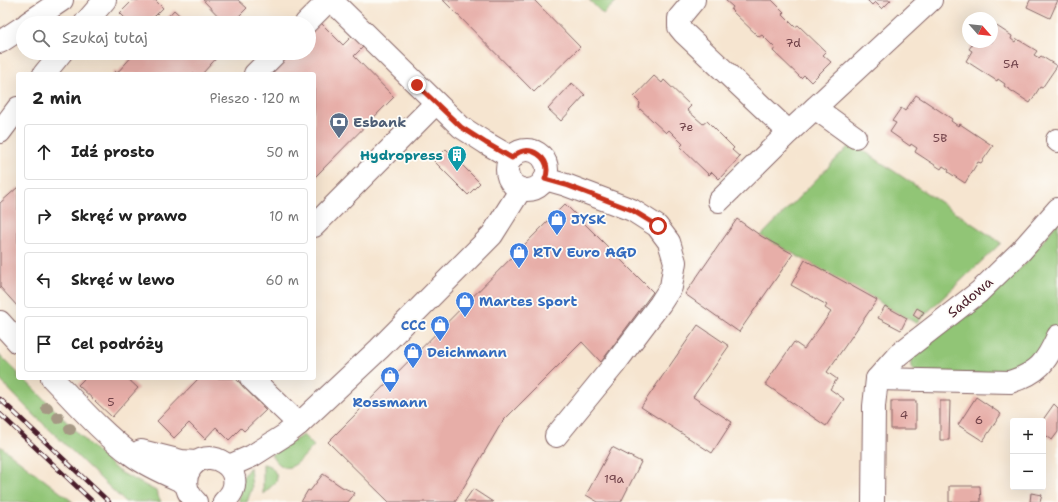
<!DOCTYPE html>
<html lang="pl">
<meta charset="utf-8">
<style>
body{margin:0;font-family:"Shantell Sans",sans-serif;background:#f2f2f2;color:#222}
.controls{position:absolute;right:12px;bottom:12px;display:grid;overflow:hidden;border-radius:4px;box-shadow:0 4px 16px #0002}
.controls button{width:36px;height:36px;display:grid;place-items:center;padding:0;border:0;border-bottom:1px solid #e0e0e0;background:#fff;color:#222;font:20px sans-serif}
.compass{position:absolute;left:962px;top:12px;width:36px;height:36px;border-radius:50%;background:#fff;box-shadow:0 4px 16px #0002;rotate:117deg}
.stop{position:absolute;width:12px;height:12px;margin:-9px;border:3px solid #c8321e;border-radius:50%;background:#fff}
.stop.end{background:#c8321e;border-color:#fff;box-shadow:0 1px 4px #0008}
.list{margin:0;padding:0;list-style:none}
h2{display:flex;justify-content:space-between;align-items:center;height:52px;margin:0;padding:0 16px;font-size:17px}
h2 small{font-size:13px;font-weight:400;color:#767676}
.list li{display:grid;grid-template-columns:26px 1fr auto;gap:12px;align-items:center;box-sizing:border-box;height:56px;margin:0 8px 8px;padding:0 8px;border:1px solid #e0e0e0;border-radius:4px}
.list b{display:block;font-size:15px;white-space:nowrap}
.list em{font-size:13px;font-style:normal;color:#767676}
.icon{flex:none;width:22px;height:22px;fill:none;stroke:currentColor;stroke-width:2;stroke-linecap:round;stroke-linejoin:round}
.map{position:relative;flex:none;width:1058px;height:502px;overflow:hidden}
.search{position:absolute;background:#fff;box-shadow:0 4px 16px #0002;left:16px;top:16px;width:300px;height:44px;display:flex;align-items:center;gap:10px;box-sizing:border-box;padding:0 14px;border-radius:22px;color:#767676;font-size:15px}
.panel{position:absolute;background:#fff;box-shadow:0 4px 16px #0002;left:16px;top:72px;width:300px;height:308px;border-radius:4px}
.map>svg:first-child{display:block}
.green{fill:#91c576;stroke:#6e7250}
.building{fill:#e7aea8}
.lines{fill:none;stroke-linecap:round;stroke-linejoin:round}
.minor-casing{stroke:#866465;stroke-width:24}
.major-casing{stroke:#866465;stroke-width:24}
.minor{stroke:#fff;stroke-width:22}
.major{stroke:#fff;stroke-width:22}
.rail-casing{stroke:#4a1f2b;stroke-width:4.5}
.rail{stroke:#fdfcf7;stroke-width:3;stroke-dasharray:9;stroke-linecap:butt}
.tree{fill:#a59884}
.route{stroke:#c8321e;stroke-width:5}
.labels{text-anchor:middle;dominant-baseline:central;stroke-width:3.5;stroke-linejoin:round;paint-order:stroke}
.number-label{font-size:12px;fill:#71434a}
.service-label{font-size:14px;font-weight:bold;fill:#4e5e75;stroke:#fdfcf7;text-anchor:start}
.culture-label{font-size:14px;font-weight:bold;fill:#0d838f;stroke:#fdfcf7;text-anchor:end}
.shop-label{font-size:14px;font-weight:bold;fill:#366cbe;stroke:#fdfcf7;text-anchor:start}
.street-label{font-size:14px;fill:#4a1f2b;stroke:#fdfcf7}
</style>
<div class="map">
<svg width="1058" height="502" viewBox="0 0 1058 502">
<rect width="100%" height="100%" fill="#fdfcf7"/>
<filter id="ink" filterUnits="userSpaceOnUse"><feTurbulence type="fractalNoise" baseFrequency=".025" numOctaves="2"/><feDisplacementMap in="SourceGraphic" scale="8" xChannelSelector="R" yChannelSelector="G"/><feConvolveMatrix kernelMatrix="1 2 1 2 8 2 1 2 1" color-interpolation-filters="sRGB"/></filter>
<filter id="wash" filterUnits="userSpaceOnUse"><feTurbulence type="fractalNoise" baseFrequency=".012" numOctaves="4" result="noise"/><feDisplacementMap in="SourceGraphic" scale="16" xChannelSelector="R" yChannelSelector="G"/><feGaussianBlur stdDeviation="0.9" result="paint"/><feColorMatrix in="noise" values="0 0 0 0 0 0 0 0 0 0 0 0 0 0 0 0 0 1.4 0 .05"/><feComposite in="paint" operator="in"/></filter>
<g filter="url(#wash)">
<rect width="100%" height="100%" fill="#f6e5d0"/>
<g class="green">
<path d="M589,0H618L603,14Z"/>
<path d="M852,143L1001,243L916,323L885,306L877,300L761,236Z"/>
<path d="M1058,222V324L1047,350L1014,374H917L912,368L911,356L989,296L1025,264Z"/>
<path d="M0,355L18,373V378H23L99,454L118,471L156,491L161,502H125L27,408L0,380Z"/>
<path d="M303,435L314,446C306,453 293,473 282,466C278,464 274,459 271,455Z"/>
<path d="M0,446L73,502H0Z"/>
<path d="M263,464C271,465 275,470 277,478L276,482L263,494Z"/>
<path d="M250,467L252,488L247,502H240L239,499L242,478Z"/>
</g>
<g id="blocks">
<g class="building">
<path d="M133,0H155L163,8L148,23H130L120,13Z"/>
<path d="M203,0H238L247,8L232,23H225Z"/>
<path d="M443,0H534L580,47L534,92Z"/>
<path d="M725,0H772L784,12L782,14L795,27L798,25L826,52L823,55L831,62L811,82L804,75L801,78L773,51L775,48L762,35L759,37L731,10L733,7Z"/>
<path d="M867,0H891L882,9L875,2L872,5Z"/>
<path d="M1030,0H1058L1050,18L1027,7Z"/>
<path d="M174,10L188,23H162Z"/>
<path d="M320,22L343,45L352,36L363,47L354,56L394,97L314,178V74H268L289,53H309V33Z"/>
<path d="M992,23L1012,36L1011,39L1015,42L1017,39L1037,51L1034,55L1039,58L1041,56L1057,66L1042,88L1040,87L1030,103L1004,86L1005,84L998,79L997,81L966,61L972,51L969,49L974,42H992Z"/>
<path d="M135,53H221L202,74H112L115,71L117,73Z"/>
<path d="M654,76L662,83L664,80L691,106L687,110L703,124L707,121L734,148L732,150L740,157L719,179L712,172L709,175L680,147L683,144L669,130L666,133L639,108L640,103L634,97Z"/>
<path d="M572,83L585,95L561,121L548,109Z"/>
<path d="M916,95L952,119L951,121L958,126L960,124L993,146L981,163L978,162L965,183L948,172L949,170L943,166L941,169L915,152L917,148L911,144L910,146L890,132L896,123L892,121L901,108L905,111Z"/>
<path d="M446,149L480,183L468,195L434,161Z"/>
<path d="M18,187V307L0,287V203Z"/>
<path d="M565,204L653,292L601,362L582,342L502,422L455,502H389L328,442Z"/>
<path d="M737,219L761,236L793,254L739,332L685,294Z"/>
<path d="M805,260L877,300L827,372L837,379L830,389L844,399L826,426L765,384L794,342L804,349L831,312L825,308L827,305L791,285Z"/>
<path d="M885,306L907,318L901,330L878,318Z"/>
<path d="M917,308L924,312L919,319L913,315Z"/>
<path d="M698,325L729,346L693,397L732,422L712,453L641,407Z"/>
<path d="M85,378H127L138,388L112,417L78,385Z"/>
<path d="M199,378H235L266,410L244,431L241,428L229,440L216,427L205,439L189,423L174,438L157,421Z"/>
<path d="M976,397L1001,414L983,441L958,425Z"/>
<rect x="891" y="401" width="25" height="28"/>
<path d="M940,401H950L949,440H940Z"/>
<path d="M1054,404L1058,408V432L1052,440L1043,433L1045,428L1043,426V421H1042Z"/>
<path d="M612,447L641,462L621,502H598L586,495Z"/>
<path d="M323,474L342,487L355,493L348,502H301L308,490L310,491Z"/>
<path d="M949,486H980L981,502H949Z"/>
<path d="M473,489L493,502H464Z"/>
<path d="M1031,493L1042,495L1040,502H1030Z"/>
</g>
</g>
</g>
<g filter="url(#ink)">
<use href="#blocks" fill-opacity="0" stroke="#866465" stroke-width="1"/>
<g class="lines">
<g class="minor-casing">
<g id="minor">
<path d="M331,0L461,127L486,143L512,158"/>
<path d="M694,0L679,18V27L684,33L789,132"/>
<path d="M85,23L105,0"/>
<path d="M306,23L329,0"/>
<path d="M44,74L61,53"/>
<path d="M255,74L276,53"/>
<path d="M815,108L855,137"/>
<path d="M0,132L18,108"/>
<path d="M1057,140L1058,141"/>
<circle cx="527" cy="170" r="20"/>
<path d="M545,179L566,185L632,210L657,226L669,242L675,262L671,287L660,304L614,365L556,436"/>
<path d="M719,201L789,132L931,0"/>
<path d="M314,226L436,103"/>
<path d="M0,322L18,342"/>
<path d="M52,378C78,405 102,433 132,455C148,467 168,475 186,483"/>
<path d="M251,378L299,424"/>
<path d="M877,379L1010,382C1038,373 1046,363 1058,336"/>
<path d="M141,451L181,461L196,462"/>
<path d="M229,466L252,456L285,435L299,424L379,349L492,235L521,189"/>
<path d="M196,502C171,479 199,445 224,463C230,467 233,471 234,478C236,488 231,495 224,502"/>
<path d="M873,502L874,406L877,379L898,355L979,292L1021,251L1058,209"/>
</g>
</g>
<g class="major-casing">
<g id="major">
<path d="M28,23L62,0"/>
<path d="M0,42L23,27"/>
</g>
</g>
<use href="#minor" class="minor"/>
<use href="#major" class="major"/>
<g class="rail-casing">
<g id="rail">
<path d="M0,399L109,502"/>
<path d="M0,414L93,502"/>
</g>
</g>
<use href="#rail" class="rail"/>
</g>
<g class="tree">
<circle cx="47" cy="408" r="6"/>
<circle cx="58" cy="418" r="6"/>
<circle cx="70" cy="429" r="6"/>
</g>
</g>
<g class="lines" filter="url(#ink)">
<path class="route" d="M417,85L461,127L486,143L512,158C514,156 517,153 520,152C532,147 547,157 547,170C547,173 546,177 545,179L566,185L632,210L658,226"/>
</g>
<defs>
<g id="bank-pin" transform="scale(1)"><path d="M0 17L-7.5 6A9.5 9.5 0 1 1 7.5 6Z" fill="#5c6f8a" stroke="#fdfcf7"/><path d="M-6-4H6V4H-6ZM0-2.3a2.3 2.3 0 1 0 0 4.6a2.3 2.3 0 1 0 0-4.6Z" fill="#fff"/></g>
<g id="building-pin" transform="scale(1)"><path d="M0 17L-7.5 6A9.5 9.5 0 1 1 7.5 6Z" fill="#0f9aa8" stroke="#fdfcf7"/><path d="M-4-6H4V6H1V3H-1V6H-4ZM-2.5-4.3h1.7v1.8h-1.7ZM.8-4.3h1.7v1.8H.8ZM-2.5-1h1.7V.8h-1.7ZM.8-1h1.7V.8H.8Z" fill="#fff"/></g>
<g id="shop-pin" transform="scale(1)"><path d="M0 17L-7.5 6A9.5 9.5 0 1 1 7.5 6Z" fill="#3f7fe0" stroke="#fdfcf7"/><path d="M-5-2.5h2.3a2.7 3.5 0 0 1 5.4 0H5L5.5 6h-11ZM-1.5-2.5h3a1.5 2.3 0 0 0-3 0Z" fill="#fff"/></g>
</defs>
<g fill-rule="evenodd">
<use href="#bank-pin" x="339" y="122"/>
<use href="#building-pin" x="457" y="155"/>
<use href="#shop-pin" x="557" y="219"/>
<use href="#shop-pin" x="519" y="252"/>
<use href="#shop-pin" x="465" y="301"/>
<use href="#shop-pin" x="440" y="325"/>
<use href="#shop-pin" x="413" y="352"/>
<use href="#shop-pin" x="390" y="376"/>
</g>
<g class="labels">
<g class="number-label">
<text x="793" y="43">7d</text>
<text x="1011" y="64">5A</text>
<text x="686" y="127">7e</text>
<text x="940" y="138">5B</text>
<text x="111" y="402">5</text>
<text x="904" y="415">4</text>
<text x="979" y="420">6</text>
<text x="614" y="479">19a</text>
</g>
<g class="service-label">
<text x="353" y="122">Esbank</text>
</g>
<g class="culture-label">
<text x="443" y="155">Hydropress</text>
</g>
<g class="shop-label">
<text x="571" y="219">JYSK</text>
<text x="533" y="252">RTV Euro AGD</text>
<text x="479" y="301">Martes Sport</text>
<text x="426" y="325" text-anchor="end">CCC</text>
<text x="427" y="352">Deichmann</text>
<text x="390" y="402" text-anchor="middle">Rossmann</text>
</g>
<g class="street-label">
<text transform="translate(970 297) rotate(-40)">Sadowa</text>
</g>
</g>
</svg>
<div class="controls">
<button>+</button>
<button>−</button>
</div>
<svg class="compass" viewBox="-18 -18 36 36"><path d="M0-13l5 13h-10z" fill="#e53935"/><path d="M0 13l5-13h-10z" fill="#767676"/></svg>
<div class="stop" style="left:658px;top:226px"></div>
<div class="stop end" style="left:417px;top:85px"></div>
<div class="search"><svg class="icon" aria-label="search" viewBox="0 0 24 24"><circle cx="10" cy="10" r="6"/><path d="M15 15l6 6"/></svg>Szukaj tutaj</div>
<section class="panel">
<h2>2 min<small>Pieszo · 120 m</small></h2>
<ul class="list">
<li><svg class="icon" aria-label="ahead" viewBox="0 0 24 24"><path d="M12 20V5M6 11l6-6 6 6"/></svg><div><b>Idź prosto</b></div><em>50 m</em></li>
<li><svg class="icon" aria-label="right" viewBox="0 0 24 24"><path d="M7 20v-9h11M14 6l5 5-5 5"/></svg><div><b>Skręć w prawo</b></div><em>10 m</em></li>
<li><svg class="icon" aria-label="left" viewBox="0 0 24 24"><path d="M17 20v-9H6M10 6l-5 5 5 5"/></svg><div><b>Skręć w lewo</b></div><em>60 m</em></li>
<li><svg class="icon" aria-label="arrive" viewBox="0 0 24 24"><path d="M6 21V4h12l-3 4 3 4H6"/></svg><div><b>Cel podróży</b></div></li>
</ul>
</section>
</div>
